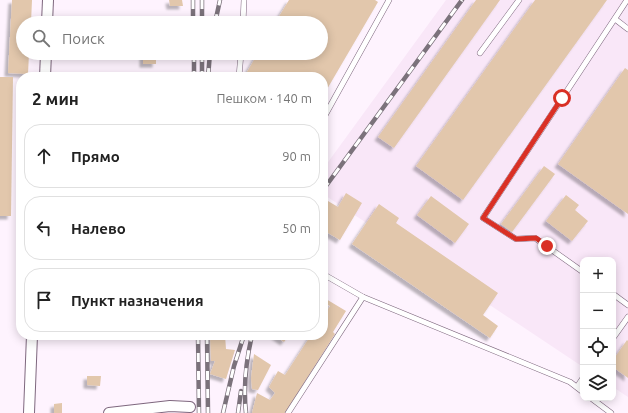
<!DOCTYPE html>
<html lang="ru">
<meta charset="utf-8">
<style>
body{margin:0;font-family:Ubuntu,sans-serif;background:#f6f6f6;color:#222}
.controls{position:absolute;right:12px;bottom:12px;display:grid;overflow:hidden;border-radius:8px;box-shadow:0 2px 10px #0003}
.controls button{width:36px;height:36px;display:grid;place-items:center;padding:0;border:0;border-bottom:1px solid #e0e0e0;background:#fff;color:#222;font:20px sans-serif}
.stop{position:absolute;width:12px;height:12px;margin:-9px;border:3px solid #d93025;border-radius:50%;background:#fff}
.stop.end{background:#d93025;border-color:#fff;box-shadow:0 1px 4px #0008}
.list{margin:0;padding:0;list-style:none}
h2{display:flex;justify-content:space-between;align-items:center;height:52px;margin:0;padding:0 16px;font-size:17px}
h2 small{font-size:13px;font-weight:400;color:#767676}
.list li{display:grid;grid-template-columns:26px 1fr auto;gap:12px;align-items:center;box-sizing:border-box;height:64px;margin:0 8px 8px;padding:0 8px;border:1px solid #e0e0e0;border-radius:16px}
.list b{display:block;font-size:15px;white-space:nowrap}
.list em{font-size:13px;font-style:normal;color:#767676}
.icon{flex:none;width:22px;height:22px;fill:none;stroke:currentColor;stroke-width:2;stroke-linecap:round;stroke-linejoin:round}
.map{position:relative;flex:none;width:628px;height:413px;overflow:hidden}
.search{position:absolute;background:#fff;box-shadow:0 2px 10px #0003;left:16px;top:16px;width:312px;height:44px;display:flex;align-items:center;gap:10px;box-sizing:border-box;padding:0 14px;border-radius:22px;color:#767676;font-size:15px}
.panel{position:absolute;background:#fff;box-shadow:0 2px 10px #0003;left:16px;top:72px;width:312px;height:268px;border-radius:16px}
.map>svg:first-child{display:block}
.industrial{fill:#f9e7f8}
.building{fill:#e2c7ac;filter:url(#shadow)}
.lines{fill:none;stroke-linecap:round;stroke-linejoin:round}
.service-casing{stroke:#7e677e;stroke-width:6}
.minor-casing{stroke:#7e677e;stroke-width:12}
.service{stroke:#fff;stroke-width:5}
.minor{stroke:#fff;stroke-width:10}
.rail-casing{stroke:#7b727b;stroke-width:4.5}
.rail{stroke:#fff;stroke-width:3;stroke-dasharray:9;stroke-linecap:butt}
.route{stroke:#d93025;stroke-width:5}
</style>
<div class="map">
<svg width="628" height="413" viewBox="0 0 628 413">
<defs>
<filter id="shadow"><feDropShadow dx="-3.5" dy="3.5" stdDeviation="1" flood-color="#0004"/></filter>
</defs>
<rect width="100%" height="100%" fill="#fef3fe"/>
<path class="industrial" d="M446,0H628V397L613,387V260H583V367L323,194V169Z"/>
<g class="building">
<path d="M12,0H32L31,23H23V53H29L28,74L8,73Z"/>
<path d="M169,0H182L183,6H170Z"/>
<path d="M289,0H375L378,2L323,96V77H244L258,53H321V23H275Z"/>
<path d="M476,0H500L394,148L378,137Z"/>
<path d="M535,0H607L463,200L416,166Z"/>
<rect x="143" y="53" width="13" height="11"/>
<path d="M625,68L628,70V214L558,164Z"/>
<path d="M0,77H13L11,216H0Z"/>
<path d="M544,166L555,174L512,232L501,224Z"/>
<path d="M346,193L362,203L340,240L323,230V198L338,207Z"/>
<path d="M566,195L579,205L575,210L588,221L572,241L546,221Z"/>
<path d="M431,196L469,224L455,243L417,215Z"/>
<path d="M379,204L399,218L396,223L498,293L483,315L498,326L490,338L352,244Z"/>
<path d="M326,299L346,311L333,332L335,334L285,413H252L257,393L270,400L275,393L269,387L278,371L285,375L311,335H323V317L330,306L323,303Z"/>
<path d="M210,335H225L226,349L235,350L226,379L210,374L215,361H211Z"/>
<path d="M274,335H289L284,342Z"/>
<path d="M627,340L628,341V378L613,367V360Z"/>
<path d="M254,354L271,365L258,390L252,389L251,378Z"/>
<path d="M87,376H101L100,386L87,385Z"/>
<path d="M62,403V413H54V404Z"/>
</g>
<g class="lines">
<g class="service-casing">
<g id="service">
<path d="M615,19L628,29"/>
<path d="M243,23L244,0"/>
<path d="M480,53L519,0"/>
<path d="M239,77L241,53"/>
<path d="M323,119L389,0"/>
<path d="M583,272L535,238L516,239L483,218L627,0"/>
<path d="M323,274L363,297"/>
<path d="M613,294L628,305"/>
<path d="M613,338L628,317"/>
<path d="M577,387L583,378"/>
<path d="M591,398L611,413"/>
<path d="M288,413L363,297L570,382L583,392"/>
</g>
</g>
<g class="minor-casing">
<g id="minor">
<path d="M47,23L48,0"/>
<path d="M45,77L46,53"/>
<path d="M29,413L32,335"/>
<path d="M109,413L170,406L190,407"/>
</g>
</g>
<use href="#service" class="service"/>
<use href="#minor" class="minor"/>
<g class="rail-casing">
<g id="rail">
<path d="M193,0V23"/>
<path d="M202,0V23"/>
<path d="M215,23L220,0"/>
<path d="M194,53V77"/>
<path d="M202,53V77"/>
<path d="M208,77L210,53"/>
<path d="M323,190L462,0"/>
<path d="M198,335L199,413"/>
<path d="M207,335L208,413"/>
<path d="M223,413L234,366L244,335"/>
<path d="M238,413L241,391"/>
<path d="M246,413C243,386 246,361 252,335"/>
</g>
</g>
<use href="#rail" class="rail"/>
</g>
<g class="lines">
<path class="route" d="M547,246L536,238L516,239L483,218L562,98"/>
</g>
</svg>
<div class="controls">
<button>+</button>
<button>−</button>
<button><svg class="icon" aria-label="locate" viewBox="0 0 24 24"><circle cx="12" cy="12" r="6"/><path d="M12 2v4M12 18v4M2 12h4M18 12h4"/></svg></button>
<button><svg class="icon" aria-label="layers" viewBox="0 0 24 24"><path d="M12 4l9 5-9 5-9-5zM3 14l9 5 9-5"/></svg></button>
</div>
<div class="stop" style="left:562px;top:98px"></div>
<div class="stop end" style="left:547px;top:246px"></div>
<div class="search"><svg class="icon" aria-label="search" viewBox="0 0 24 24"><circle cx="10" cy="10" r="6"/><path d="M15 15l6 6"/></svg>Поиск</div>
<section class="panel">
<h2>2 мин<small>Пешком · 140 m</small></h2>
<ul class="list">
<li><svg class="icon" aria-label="ahead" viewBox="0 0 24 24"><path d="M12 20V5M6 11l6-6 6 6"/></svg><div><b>Прямо</b></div><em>90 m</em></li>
<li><svg class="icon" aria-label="left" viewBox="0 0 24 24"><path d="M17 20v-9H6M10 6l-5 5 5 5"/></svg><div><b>Налево</b></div><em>50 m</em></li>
<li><svg class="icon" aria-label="arrive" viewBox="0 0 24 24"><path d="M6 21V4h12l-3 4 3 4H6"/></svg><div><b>Пункт назначения</b></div></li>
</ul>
</section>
</div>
